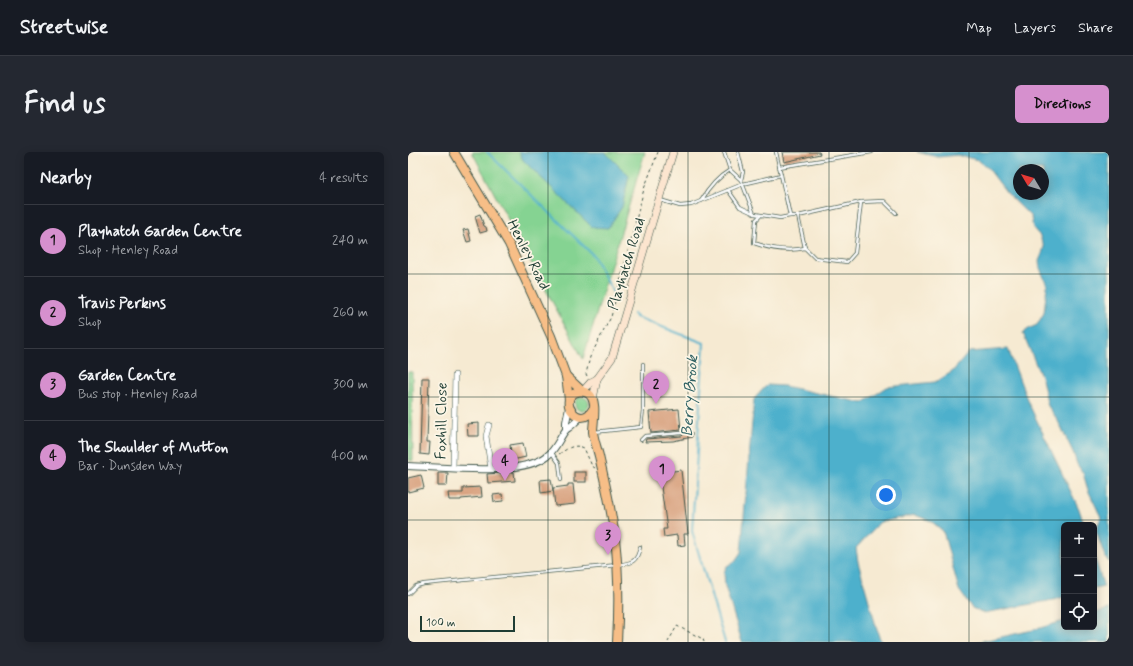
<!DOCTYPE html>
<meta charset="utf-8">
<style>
body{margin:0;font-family:Mynerve,sans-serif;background:#242831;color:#f1f3f6}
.controls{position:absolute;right:12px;bottom:12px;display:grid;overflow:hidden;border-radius:6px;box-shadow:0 2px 10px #0003}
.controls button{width:36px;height:36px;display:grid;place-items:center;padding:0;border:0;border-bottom:1px solid #363941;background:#171b24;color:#f1f3f6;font:20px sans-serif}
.compass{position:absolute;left:605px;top:12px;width:36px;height:36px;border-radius:50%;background:#171b24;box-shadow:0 2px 10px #0003;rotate:308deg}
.scale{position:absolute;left:12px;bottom:10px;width:95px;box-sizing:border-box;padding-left:4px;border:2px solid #1f3d34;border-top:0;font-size:11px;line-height:14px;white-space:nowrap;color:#1f3d34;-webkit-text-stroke:3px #fcf5e5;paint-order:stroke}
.you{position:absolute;left:478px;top:343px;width:14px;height:14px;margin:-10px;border:3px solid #fff;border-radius:50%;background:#1a73e8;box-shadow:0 0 0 6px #1a73e833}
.badge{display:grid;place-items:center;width:26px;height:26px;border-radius:50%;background:#d690ce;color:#111;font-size:13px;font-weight:700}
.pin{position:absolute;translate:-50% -33px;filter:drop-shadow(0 1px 2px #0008)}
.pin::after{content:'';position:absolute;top:21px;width:14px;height:12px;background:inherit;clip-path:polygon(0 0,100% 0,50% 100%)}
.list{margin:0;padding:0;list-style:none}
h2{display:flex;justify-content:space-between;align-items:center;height:52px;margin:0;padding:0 16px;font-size:17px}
h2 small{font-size:13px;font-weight:400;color:#9ea1a6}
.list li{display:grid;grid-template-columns:26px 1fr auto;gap:12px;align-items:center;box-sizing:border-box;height:72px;padding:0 16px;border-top:1px solid #363941}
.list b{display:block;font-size:15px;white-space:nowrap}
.list p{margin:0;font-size:13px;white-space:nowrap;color:#9ea1a6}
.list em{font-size:13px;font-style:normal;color:#9ea1a6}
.icon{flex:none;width:22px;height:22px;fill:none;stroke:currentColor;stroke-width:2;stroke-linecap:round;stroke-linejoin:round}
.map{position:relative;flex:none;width:701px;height:490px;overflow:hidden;border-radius:6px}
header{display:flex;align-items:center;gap:24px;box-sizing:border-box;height:56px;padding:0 20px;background:#171b24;border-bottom:1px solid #363941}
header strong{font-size:19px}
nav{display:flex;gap:22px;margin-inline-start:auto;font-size:14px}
.intro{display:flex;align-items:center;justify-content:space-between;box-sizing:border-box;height:96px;padding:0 24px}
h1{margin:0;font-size:28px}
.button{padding:10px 18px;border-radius:6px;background:#d690ce;color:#111;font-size:14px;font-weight:700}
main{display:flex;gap:24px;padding:0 24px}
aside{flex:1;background:#171b24;border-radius:6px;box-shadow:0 2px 10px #0003}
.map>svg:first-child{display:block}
.green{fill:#85d392;stroke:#528863}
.water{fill:#4db0cc;stroke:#367680;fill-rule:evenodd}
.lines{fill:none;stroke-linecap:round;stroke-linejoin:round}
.stream{stroke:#4db0cc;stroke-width:2}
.building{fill:#d49873}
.service-casing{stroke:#3f574c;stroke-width:4}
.minor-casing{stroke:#3f574c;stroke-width:6}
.tertiary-casing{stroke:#3f574c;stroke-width:8}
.secondary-casing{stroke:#3f574c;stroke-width:8}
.primary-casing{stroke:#3f574c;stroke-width:10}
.path{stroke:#3f574c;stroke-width:1;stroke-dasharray:3 3;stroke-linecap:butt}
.service{stroke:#fff;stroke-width:2.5}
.minor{stroke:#fff;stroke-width:5}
.tertiary{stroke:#fff;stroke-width:6}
.secondary{stroke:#fce5cf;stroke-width:7}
.primary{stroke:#f7be87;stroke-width:8}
.grid{fill:none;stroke:#1f3d34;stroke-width:1;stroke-opacity:0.55}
.labels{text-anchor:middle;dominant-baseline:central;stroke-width:3.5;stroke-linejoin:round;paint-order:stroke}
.street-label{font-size:15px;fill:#1f3d34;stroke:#fcf5e5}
.water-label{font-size:16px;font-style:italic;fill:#2d6062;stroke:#fcf5e5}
</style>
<header>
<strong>Streetwise</strong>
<nav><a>Map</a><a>Layers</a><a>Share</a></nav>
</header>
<div class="intro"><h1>Find us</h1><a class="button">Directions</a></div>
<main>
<aside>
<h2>Nearby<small>4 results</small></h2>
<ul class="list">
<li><span class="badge">1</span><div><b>Playhatch Garden Centre</b><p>Shop · Henley Road</p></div><em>240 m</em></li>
<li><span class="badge">2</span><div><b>Travis Perkins</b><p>Shop</p></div><em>260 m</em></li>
<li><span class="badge">3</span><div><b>Garden Centre</b><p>Bus stop · Henley Road</p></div><em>300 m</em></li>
<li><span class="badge">4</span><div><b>The Shoulder of Mutton</b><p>Bar · Dunsden Way</p></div><em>400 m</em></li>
</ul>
</aside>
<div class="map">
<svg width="701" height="490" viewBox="0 0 701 490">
<rect width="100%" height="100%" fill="#fcf5e5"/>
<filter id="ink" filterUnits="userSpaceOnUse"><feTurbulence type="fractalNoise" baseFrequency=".025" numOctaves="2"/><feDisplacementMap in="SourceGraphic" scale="8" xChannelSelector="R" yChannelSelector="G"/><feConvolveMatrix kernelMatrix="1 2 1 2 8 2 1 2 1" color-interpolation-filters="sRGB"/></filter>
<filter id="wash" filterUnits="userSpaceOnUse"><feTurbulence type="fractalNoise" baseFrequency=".012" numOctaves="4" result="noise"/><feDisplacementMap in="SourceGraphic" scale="16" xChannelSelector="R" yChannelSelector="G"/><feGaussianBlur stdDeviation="0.9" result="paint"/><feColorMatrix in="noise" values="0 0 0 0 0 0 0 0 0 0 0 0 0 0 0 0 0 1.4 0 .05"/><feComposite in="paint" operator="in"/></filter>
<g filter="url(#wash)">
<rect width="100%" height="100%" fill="#f6ead2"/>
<g class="green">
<path d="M64,0H237L175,207Z"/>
<path d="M0,220H4L5,309L0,308Z"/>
<circle cx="174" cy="252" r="7"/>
</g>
<g class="water">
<path d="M111,0H197L221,24L214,55L200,76L184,75L115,8Z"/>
<path d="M509,0H701V410L697,405L688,379L693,365L680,338L675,321L669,312L665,300L649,267L640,254L634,227L615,181L622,176L629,173L636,161L639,133L632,116L631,109L634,102L636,95L632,84L625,76L623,65L599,41L580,16L570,8L549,3L530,5ZM611,18H635V42H611Z"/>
<path d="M600,197L620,250L671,357L676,373H656V445L645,448L576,461L564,456L551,438L535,379L523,369L507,363L472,370L448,396L450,410L471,485L474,490H334L317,434L316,420L319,414L327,409L333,400L346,247L359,233L376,234L455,251L479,235L527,230L544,220L561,200Z"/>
<path d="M686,404L696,435L686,437Z"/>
<path d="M701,457V490H570L625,478L656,469V475H686V461Z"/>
</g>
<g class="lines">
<g class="stream">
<path d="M79,0L185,103L206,142"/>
<path d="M225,162L228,165L296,191L284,379L317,490"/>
</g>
</g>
<g id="blocks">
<g class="building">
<path d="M374,0H411L412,2L376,10Z"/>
<path d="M72,62L76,74L78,75L79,79L72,81L67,64Z"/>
<path d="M60,77L63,89L59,90L55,78Z"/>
<path d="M14,226H21L19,290H22L21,303L12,302Z"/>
<path d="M271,257L273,278L243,281L241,260Z"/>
<path d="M71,271V284H60L59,272Z"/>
<path d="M284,280V285L265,289L237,290L238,287L274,284L277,281Z"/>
<path d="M115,291L118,305L104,308L102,293Z"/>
<path d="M273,318L280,382H276L277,393L270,394L269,383L256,385L255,377H259L251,321Z"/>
<path d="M106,320L107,329L80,331L79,322Z"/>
<rect x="166" y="320" width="12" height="10"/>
<path d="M30,321H40L39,334H30Z"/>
<path d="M13,323L16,336L0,340V326Z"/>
<path d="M143,327L145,339L133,341L132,328Z"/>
<path d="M160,332H165L167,352L147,354L145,336L160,334Z"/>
<path d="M73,335L74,345L53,347V348H41L40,341H55V336Z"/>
<path d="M94,342L95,349L86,350L85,343Z"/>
</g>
</g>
</g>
<g filter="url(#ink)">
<use href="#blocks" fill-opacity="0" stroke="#3f574c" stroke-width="1"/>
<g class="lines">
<g class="service-casing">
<g id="service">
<path d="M330,0L335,20L333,28"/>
<path d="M368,0L382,64"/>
<path d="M371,15L464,0"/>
<path d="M322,18L333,28L346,62"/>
<path d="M320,38L332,55L347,62L372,66L382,64H390L453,50L476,49L488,61"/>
<path d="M252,48L272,54L283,53L335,32L373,23"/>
<path d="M293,49C300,37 310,25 322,18L316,0"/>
<path d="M352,64L348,68L346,91C363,97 379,100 397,96L407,106L439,110L447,101L453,50"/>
<path d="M390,64L397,96"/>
<path d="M186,280L233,275L235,258V212"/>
<path d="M233,288L237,284L274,281"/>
<path d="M144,301L151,311L153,328"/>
<path d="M0,442L8,434L16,432L209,413C223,411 229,411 232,395"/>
</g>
</g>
<g class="minor-casing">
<g id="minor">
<path d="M81,273L78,284L83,317"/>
<path d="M45,316L47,223"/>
</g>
</g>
<g class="tertiary-casing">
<g id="tertiary">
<path d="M158,277V270L161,256"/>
<path d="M0,314C35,315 112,325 139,304C148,297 151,287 157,279C159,276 162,276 164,273C167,271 170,267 173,265"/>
</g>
</g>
<g class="secondary-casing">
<g id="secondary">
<path d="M175,239L183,230L189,227L204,206L265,0"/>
<path d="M185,247L189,227"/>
</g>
</g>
<g class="primary-casing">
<g id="primary">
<path d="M46,0L101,92L143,184L158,224L161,248"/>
<path d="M158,224L174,239"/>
<path d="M185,257C172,280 147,246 170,240C174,239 178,240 181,242C190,249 185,270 185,280C186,288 189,296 191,304C197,331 204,359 207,387C211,421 211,456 209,490"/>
</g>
</g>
<g class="path">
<path d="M179,224L178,222L182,205L203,165L236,37L250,0"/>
<path d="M151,302C159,297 166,291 176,296L184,314L187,316"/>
<path d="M260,490L269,474L295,487L296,490"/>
</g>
<use href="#service" class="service"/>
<use href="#minor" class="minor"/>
<use href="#tertiary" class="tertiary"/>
<use href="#secondary" class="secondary"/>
<use href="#primary" class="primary"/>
</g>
</g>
<path class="grid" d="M140,0V490M280,0V490M421,0V490M561,0V490M0,122H701M0,245H701M0,368H701"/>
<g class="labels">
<g class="street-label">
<text transform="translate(120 103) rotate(63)">Henley Road</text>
<text transform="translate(219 112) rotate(-73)">Playhatch Road</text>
<text transform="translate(34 269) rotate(-89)">Foxhill Close</text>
</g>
<g class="water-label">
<text transform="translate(282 244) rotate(-86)">Berry Brook</text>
</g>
</g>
</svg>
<div class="controls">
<button>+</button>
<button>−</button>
<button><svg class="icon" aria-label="locate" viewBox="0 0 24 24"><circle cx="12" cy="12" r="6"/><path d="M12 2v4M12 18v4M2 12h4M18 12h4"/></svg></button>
</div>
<svg class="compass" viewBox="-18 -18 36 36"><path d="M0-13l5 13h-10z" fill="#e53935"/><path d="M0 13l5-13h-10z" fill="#9ea1a6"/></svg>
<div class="scale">100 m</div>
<div class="you"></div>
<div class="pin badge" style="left:254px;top:337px">1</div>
<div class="pin badge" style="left:248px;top:252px">2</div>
<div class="pin badge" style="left:200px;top:403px">3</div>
<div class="pin badge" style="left:97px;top:329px">4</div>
</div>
</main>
